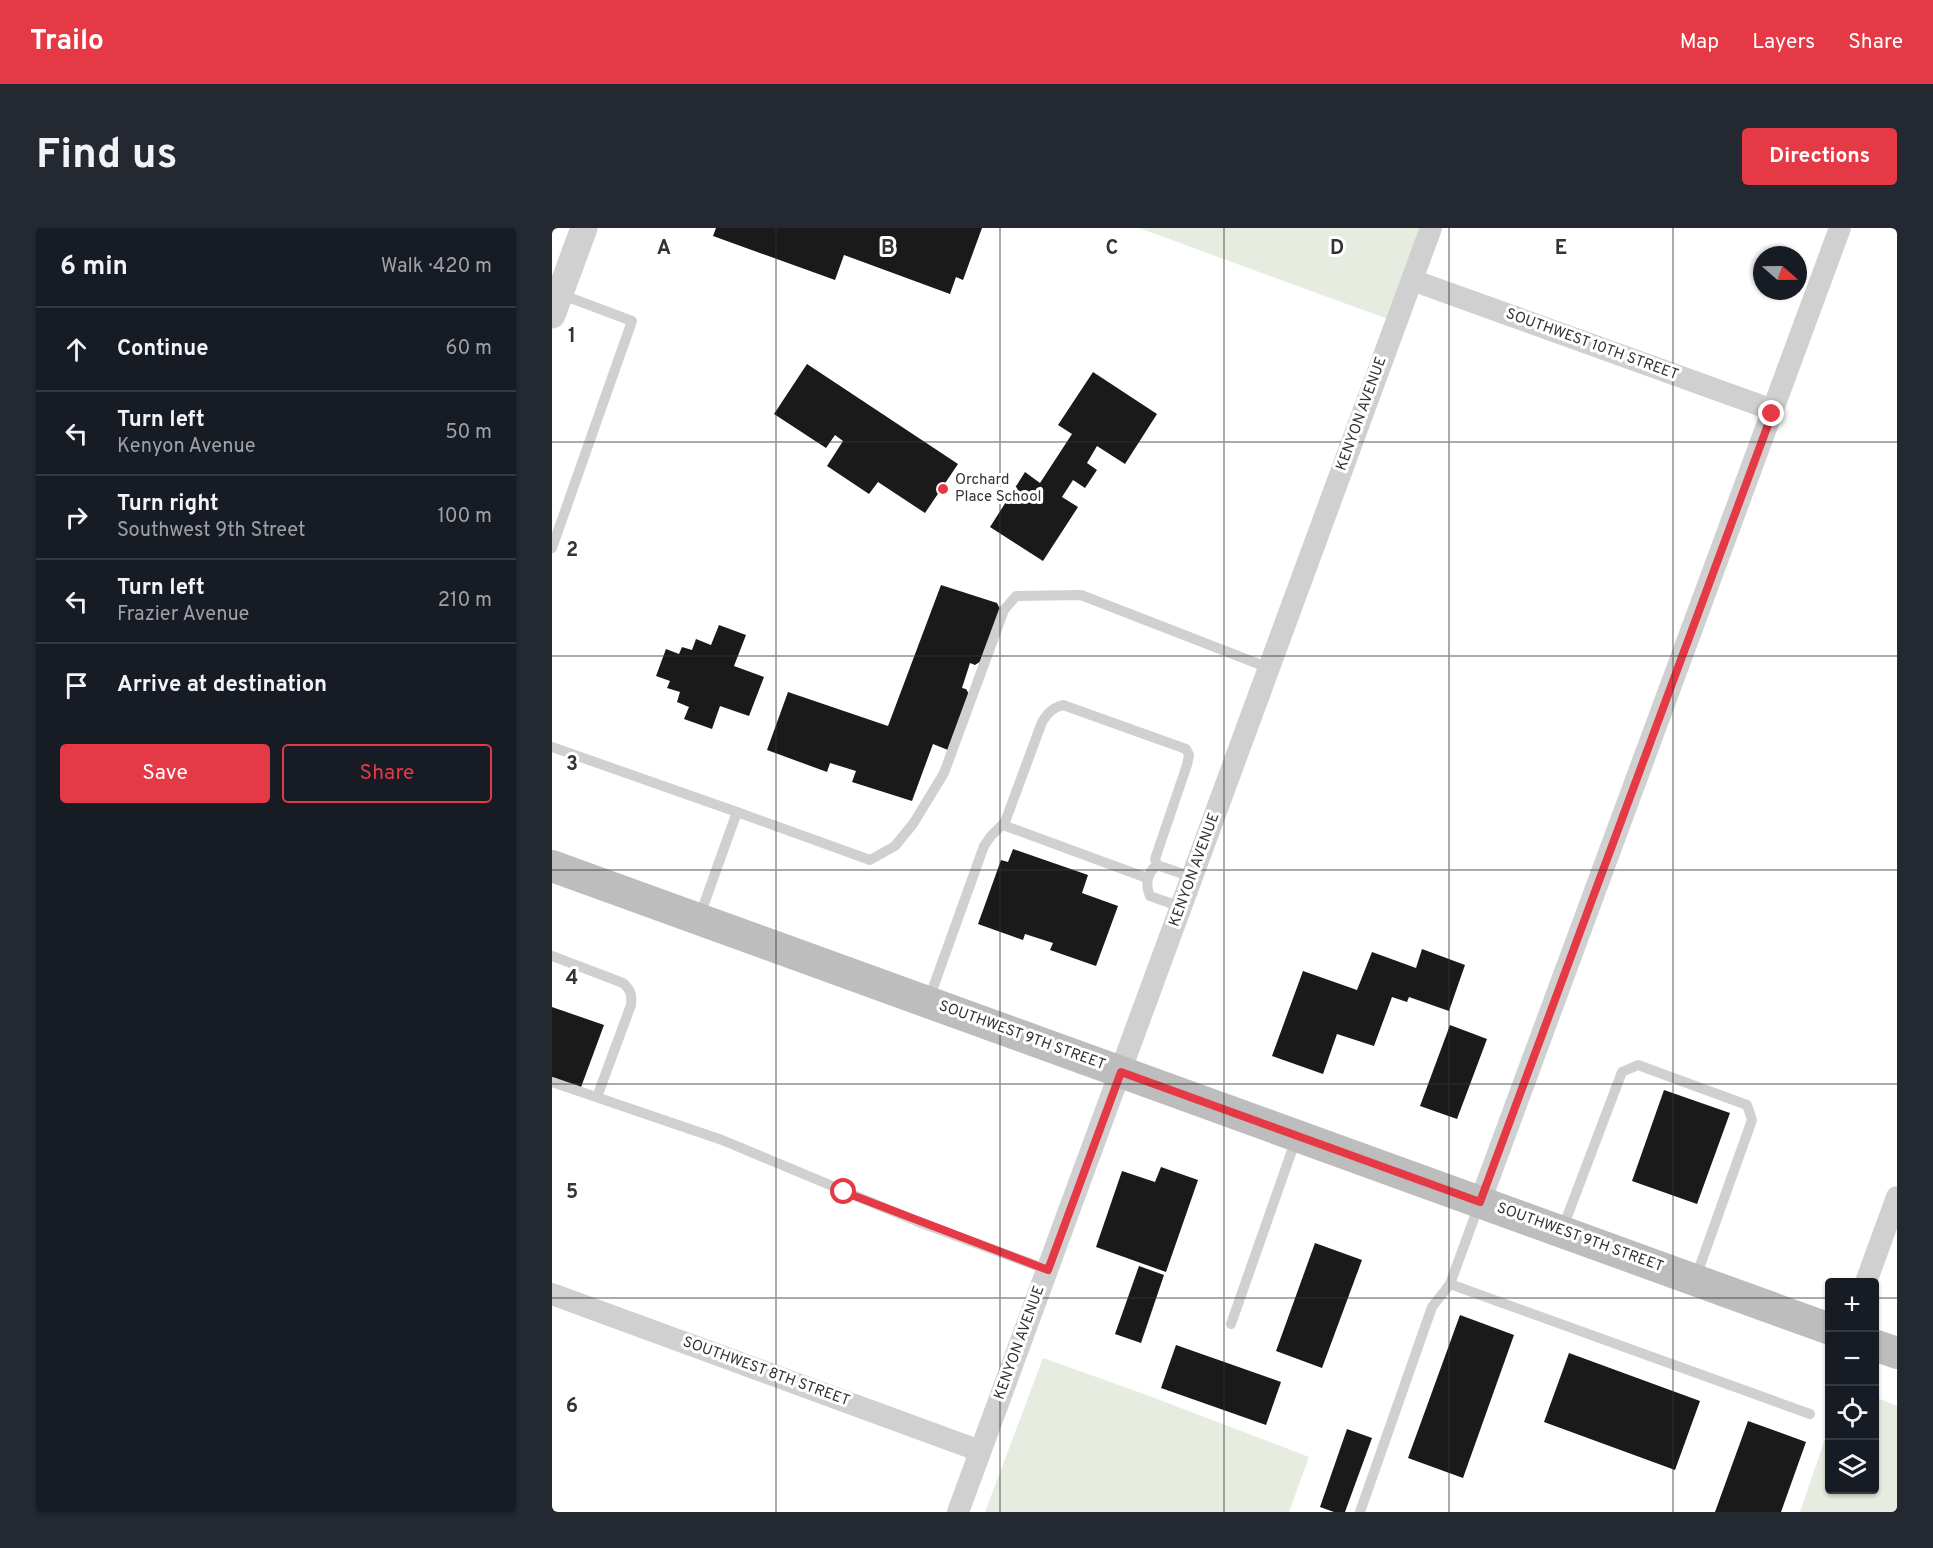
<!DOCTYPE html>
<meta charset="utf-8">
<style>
body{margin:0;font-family:Overpass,sans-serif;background:#242831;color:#f1f3f6}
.controls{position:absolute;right:18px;bottom:18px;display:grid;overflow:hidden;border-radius:6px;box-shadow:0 2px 4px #0004}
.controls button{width:54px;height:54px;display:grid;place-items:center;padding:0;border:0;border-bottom:2px solid #363941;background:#171b24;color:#f1f3f6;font:30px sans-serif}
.compass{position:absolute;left:1201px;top:18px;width:54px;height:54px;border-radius:50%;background:#171b24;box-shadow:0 2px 4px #0004;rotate:110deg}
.stop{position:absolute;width:18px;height:18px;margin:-14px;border:4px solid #e63946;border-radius:50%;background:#fff}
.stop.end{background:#e63946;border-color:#fff;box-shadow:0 2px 6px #0008}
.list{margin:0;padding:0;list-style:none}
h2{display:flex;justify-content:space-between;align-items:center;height:78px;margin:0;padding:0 24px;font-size:26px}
h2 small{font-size:20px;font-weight:400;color:#9ea1a6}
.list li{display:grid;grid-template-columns:39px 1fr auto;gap:18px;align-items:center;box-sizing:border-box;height:84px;padding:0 24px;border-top:2px solid #363941}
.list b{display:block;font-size:22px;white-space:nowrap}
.list p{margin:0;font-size:20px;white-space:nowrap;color:#9ea1a6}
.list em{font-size:20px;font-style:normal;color:#9ea1a6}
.actions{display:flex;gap:12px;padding:18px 24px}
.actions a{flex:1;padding:14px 0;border:2px solid #e63946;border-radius:6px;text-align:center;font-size:21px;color:#e63946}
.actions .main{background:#e63946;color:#fff}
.icon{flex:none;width:33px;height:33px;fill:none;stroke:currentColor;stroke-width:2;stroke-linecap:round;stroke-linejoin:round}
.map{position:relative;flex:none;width:1345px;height:1284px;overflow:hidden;border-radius:6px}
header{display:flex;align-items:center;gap:36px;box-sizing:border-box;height:84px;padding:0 30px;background:#e63946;color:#fff}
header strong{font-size:28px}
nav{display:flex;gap:33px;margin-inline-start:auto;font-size:21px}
.intro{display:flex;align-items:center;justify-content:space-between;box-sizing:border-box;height:144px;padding:0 36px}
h1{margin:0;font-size:42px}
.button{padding:15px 27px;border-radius:6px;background:#e63946;color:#fff;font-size:21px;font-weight:700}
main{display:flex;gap:36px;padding:0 36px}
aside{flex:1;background:#171b24;border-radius:6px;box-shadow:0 2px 4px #0004}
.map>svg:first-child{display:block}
.green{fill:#e6ecdf}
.building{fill:#1a1a1a}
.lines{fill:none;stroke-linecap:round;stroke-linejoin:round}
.service{stroke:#d0d0d0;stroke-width:10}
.minor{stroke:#d0d0d0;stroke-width:22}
.tertiary{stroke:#d0d0d0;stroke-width:27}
.secondary{stroke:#bdbdbd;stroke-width:32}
.route{stroke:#e63946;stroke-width:8}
.grid{fill:none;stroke:#333;stroke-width:1.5;stroke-opacity:0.55}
.poi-dot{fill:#e63946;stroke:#fff;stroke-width:2}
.labels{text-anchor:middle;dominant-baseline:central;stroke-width:6;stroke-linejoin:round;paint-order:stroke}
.street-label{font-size:15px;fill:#333;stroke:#fff}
.poi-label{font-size:15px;fill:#333;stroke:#fff;text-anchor:start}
.grid-label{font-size:20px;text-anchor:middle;font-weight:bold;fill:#333;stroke:#fff;stroke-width:6;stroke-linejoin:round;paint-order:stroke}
</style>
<header>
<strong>Trailo</strong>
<nav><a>Map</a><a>Layers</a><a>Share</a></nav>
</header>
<div class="intro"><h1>Find us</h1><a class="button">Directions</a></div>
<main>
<aside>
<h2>6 min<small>Walk · 420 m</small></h2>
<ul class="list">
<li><svg class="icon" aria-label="ahead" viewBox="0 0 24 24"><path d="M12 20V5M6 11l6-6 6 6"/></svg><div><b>Continue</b></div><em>60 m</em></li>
<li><svg class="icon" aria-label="left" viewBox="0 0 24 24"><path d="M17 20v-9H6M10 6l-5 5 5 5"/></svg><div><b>Turn left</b><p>Kenyon Avenue</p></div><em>50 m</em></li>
<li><svg class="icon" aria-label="right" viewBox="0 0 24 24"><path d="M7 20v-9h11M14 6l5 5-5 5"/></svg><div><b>Turn right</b><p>Southwest 9th Street</p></div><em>100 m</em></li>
<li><svg class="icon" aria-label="left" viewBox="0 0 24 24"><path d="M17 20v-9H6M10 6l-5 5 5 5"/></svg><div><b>Turn left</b><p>Frazier Avenue</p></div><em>210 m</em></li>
<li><svg class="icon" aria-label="arrive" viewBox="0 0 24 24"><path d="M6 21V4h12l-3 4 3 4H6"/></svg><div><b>Arrive at destination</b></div></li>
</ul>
<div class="actions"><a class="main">Save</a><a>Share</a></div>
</aside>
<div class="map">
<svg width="1345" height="1284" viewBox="0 0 1345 1284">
<rect width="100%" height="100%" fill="#fff"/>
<g class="green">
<path d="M587,0H879L844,94Z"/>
<path d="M491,1130L592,1166L757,1229L737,1284H433Z"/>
<path d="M1323,1169L1345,1178V1284H1248L1277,1199L1278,1262H1322Z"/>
</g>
<g class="building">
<path d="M164,0H430L411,52L404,49L398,66L292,27L283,52L161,8Z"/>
<path d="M255,136L406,236L373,285L326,254L317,266L275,238L291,213L283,207L274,220L222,186Z"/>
<path d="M541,144L605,186L573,236L545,218L535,235L545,242L533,260L521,252L510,269L526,279L491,333L438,299L473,244L488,255L520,206L506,197Z"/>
<path d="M389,357L445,375L448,381L429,433L423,437L418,435L410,460L414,461L417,466L396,522L381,516L360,573L300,554L304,543L278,535L275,544L215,522L236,464L336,498Z"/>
<path d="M167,397L194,407L182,438L212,449L197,488L168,478L160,501L132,491L137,479L125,474L128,464L115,460L118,453L104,448L114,421L127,426L130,419L140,422L144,411L159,417Z"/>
<path d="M461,621L536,647L530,665L566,678L544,738L498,722L501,715L473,706L471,712L426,696L449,632L456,634Z"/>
<path d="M870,721L913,737L897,783L857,769L855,774L840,769L822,818L785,806L771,846L720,828L751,743L805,762L820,724L864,740Z"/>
<path d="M0,779L52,797L28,862L0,852Z"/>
<path d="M898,797L935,811L905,891L868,878Z"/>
<path d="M1112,862L1178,885L1145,976L1080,953Z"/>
<path d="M609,939L646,952L614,1044L544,1019L570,943L603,954Z"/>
<path d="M763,1015L810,1032L770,1140L724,1123Z"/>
<path d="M587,1038L612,1047L589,1115L563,1106Z"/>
<path d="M908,1087L962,1107L911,1250L856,1230Z"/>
<path d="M624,1117L729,1154L714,1197L609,1160Z"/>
<path d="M1017,1125L1148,1173L1123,1242L992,1194Z"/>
<path d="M1196,1193L1254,1214L1229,1284H1163Z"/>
<path d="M795,1201L820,1210L793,1284H782L768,1279Z"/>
</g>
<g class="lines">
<g class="service">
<path d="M0,320L80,93L8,66"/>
<path d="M0,519L185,584L147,690"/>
<path d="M185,584L318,632L343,618L361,596L392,545L452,382L464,368L529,367L717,440"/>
<path d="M451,597L595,650"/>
<path d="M605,637C595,645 593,656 598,668L629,679"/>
<path d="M0,728L71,755C79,762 80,767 79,777L45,869"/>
<path d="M377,771L432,618L439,608L453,594L490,494C496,485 500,480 511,477L634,521L637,527L635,537L603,631L605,637L640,649"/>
<path d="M0,854L170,912L364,993L496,1042"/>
<path d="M1010,1002L1070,844L1086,837L1195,877L1200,892L1144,1049"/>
<path d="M898,1056L1258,1186"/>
<path d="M679,1096L744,911"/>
<path d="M808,1284L880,1079L898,1056L927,977"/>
</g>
<g class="minor">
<path d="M860,52L1221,182"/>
<path d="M928,974L1288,0"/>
<path d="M1314,1054L1345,969"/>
<path d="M0,1066L428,1223"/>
<path d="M406,1284L879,0"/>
</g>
<path class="tertiary" d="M0,87L32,0"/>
<g class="secondary">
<path d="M0,638L1278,1101"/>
<path d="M1322,1117L1345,1125"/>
</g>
</g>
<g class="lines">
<path class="route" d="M292,964L496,1042L569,844L928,974L1220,186"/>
</g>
<path class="grid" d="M224,0V1284M448,0V1284M672,0V1284M897,0V1284M1121,0V1284M0,214H1345M0,428H1345M0,642H1345M0,856H1345M0,1070H1278M1322,1070H1345"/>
<circle class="poi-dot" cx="391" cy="261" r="6"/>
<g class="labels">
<g class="street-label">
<text transform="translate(1040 117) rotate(20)">SOUTHWEST 10TH STREET</text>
<text transform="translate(810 186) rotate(-70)">KENYON AVENUE</text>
<text transform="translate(643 642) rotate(-70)">KENYON AVENUE</text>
<text transform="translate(470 808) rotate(20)">SOUTHWEST 9TH STREET</text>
<text transform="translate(1028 1010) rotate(20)">SOUTHWEST 9TH STREET</text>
<text transform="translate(468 1115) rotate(-70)">KENYON AVENUE</text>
<text transform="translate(214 1144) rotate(20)">SOUTHWEST 8TH STREET</text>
</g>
<g class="poi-label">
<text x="403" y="252">Orchard<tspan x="403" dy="17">Place School</tspan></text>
</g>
</g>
<g class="grid-label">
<text x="112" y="26">A</text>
<text x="336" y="26">B</text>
<text x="560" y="26">C</text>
<text x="785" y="26">D</text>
<text x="1009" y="26">E</text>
<text x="20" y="114">1</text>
<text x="20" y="328">2</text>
<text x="20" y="542">3</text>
<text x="20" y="756">4</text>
<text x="20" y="970">5</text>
<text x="20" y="1184">6</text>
</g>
</svg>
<div class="controls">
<button>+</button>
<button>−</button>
<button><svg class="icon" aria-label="locate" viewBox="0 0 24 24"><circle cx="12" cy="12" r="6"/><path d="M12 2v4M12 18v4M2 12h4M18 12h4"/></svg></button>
<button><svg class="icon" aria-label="layers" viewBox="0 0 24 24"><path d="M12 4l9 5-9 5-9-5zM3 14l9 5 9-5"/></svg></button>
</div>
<svg class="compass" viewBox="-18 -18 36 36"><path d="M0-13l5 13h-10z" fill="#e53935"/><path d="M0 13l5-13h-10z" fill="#9ea1a6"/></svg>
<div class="stop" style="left:292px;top:964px"></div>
<div class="stop end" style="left:1220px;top:186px"></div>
</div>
</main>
